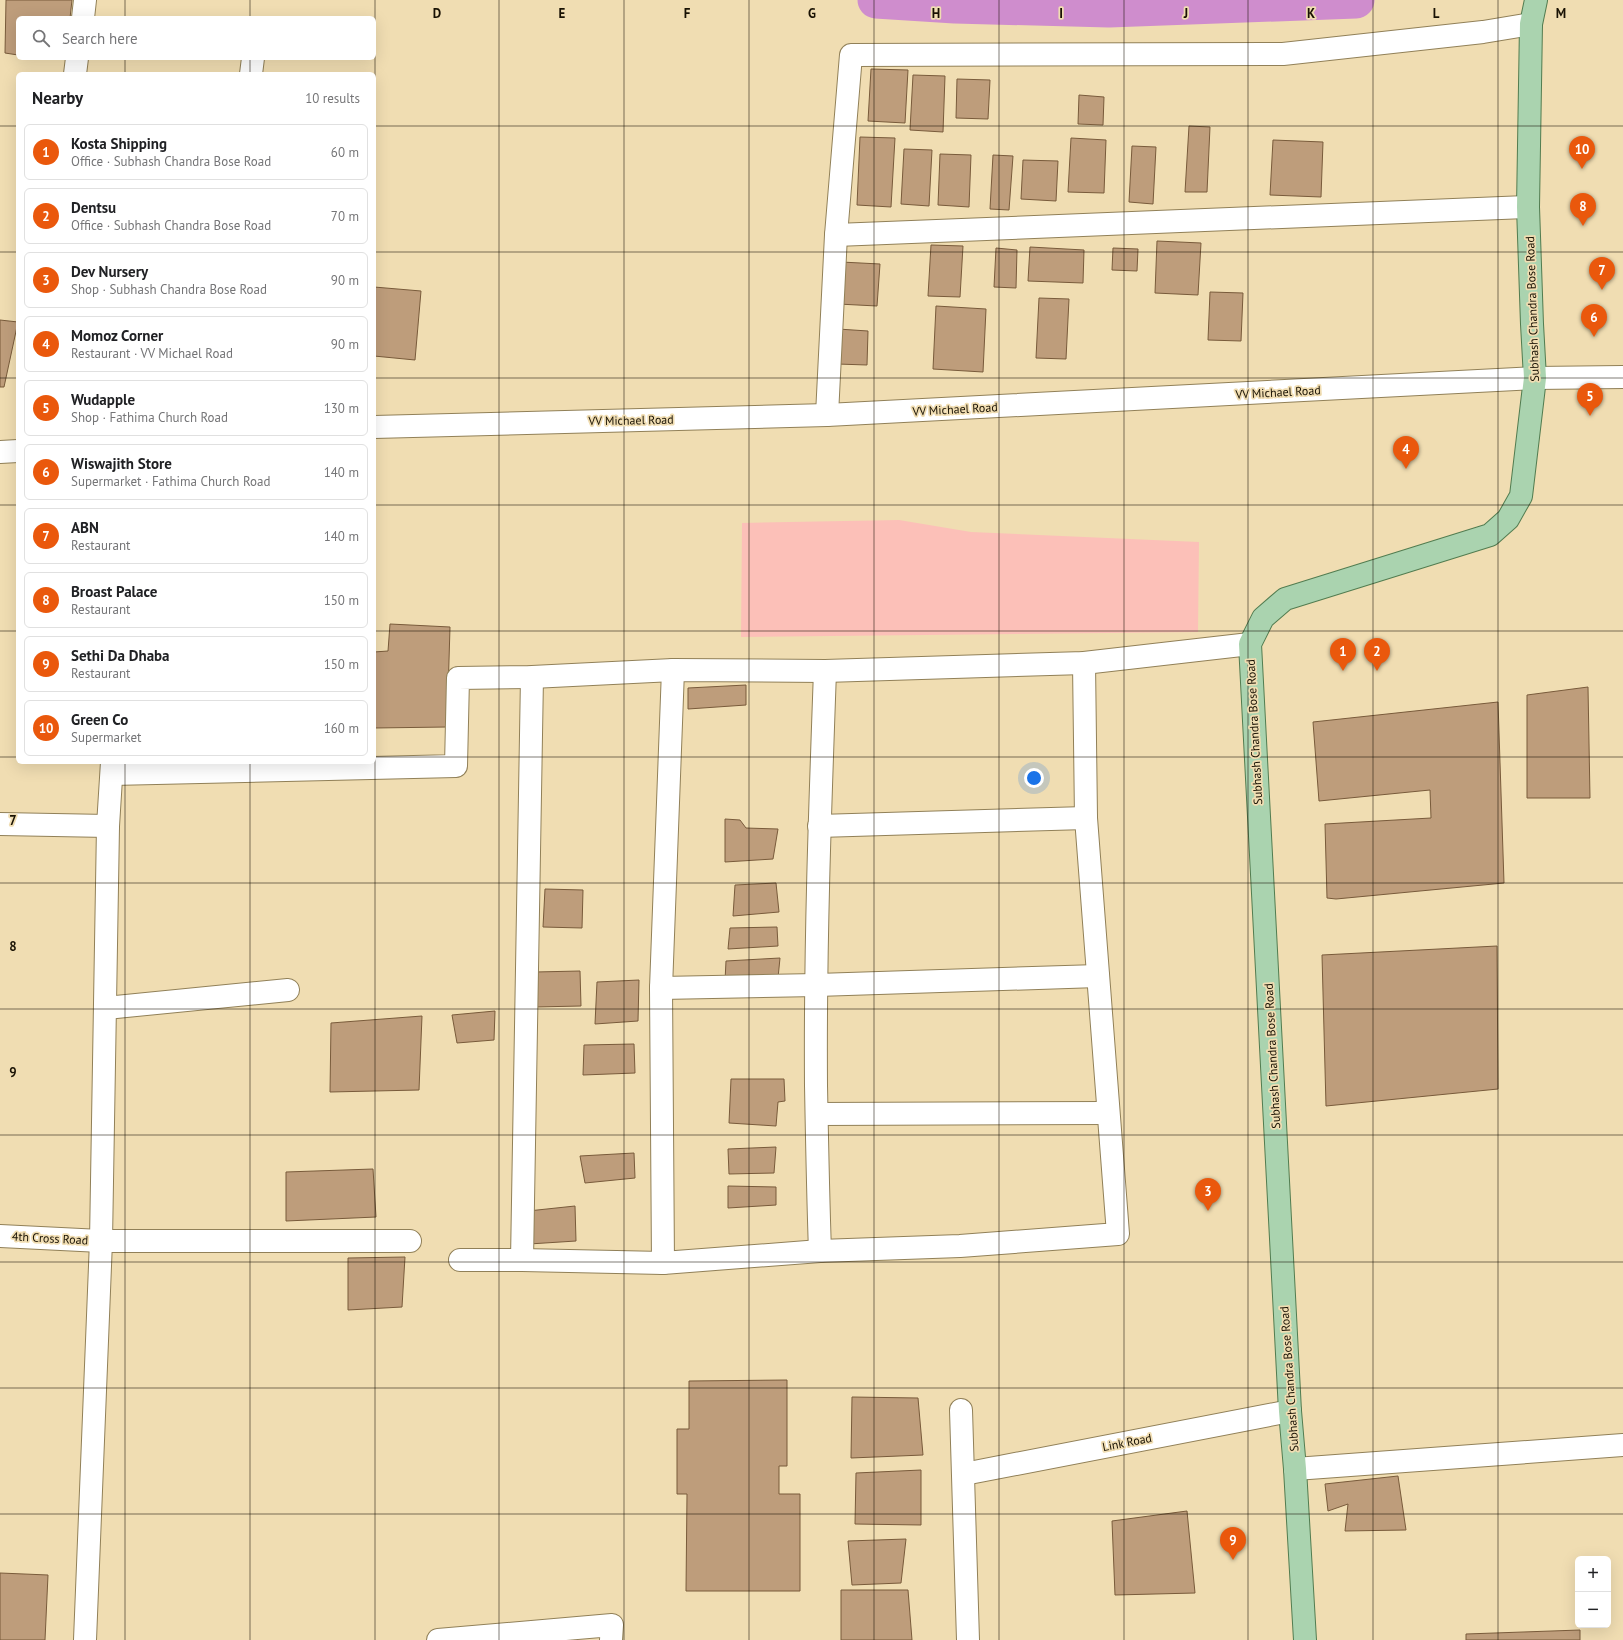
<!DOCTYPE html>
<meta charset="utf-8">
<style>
body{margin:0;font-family:"PT Sans",sans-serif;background:#f6f6f6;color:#202124}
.controls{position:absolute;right:12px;bottom:12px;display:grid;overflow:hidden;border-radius:6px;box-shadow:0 4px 16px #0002}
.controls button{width:36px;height:36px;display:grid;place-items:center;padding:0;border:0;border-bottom:1px solid #e0e0e0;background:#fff;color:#202124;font:20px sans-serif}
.you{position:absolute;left:1034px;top:778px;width:14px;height:14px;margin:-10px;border:3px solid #fff;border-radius:50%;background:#1a73e8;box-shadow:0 0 0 6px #1a73e833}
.badge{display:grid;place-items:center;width:26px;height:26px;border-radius:50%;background:#ea580c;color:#fff;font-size:13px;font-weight:700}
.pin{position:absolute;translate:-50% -33px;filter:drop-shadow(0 1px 2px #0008)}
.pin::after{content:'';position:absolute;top:21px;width:14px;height:12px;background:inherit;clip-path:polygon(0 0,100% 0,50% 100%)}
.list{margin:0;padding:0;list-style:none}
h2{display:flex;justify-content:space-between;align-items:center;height:52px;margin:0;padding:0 16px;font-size:17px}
h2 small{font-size:13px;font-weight:400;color:#757577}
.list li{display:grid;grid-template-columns:26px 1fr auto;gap:12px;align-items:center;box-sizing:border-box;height:56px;margin:0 8px 8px;padding:0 8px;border:1px solid #e0e0e0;border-radius:6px}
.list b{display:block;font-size:15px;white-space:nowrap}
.list p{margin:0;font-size:13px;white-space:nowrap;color:#757577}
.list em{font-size:13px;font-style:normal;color:#757577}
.icon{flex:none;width:22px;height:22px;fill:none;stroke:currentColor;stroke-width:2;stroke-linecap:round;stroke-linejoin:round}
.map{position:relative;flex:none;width:1623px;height:1640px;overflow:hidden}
.search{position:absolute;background:#fff;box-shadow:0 4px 16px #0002;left:16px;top:16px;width:360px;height:44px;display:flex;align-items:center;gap:10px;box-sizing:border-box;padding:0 14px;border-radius:6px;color:#757577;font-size:15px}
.panel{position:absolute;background:#fff;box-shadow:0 4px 16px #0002;left:16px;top:72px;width:360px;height:692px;border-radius:6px}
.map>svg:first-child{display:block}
.green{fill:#fcc0b8}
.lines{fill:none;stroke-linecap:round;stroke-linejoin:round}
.canal{stroke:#cf8dcd;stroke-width:37}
.building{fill:#be9d7b;stroke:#795b3b}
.minor-casing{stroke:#918058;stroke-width:24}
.major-casing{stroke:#527c50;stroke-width:24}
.minor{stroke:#fff;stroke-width:22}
.major{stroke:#aad3af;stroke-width:22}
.grid{fill:none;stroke:#181103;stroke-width:1;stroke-opacity:0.55}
.labels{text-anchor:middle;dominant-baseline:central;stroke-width:3.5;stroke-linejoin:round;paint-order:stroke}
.street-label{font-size:12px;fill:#181103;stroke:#f0ddb2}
.grid-label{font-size:13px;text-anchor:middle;font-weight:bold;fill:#181103;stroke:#f0ddb2;stroke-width:3.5;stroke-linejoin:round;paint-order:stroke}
</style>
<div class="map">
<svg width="1623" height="1640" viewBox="0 0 1623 1640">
<rect width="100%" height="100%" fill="#f0ddb2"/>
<path class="green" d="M899,520L971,532L1199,542L1198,632L741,637L742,523Z"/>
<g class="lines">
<path class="canal" d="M876,0L955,5L1109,9L1356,0"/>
</g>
<g class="building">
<path d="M6,0H72L70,18H18V55L5,53Z"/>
<path d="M871,69L908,70L905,123L868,121Z"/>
<path d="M913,75L945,76L943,132L910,130Z"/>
<path d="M957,79L990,80L988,119L956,118Z"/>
<path d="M1079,95L1104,97L1103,125L1078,124Z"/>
<path d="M1189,126L1210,127L1207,192H1185Z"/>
<path d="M860,137L895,138L891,207L857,205Z"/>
<path d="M1071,138L1106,140L1104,193L1068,192Z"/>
<path d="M1273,140L1323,142L1321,197L1270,195Z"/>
<path d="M1132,146L1156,147L1153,204L1129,202Z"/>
<path d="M904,149L932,150L929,206L901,204Z"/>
<path d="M940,154L971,155L969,207L938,205Z"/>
<path d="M993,155L1013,156L1009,210L990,209Z"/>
<path d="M1023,160L1058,161L1056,201L1021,199Z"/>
<path d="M1157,241L1201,243L1198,295L1155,293Z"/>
<path d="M931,245L963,246L960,297L928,296Z"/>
<path d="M1030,247L1084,250L1083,283L1028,281Z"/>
<path d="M996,248L1017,250L1016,288L994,287Z"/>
<path d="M1113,248L1138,249L1137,271L1112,270Z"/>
<path d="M841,262L880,264L877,306L838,304Z"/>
<path d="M374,287L421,291L415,360L374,356Z"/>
<path d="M1210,292L1243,293L1241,341L1208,340Z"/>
<path d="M1039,298L1069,299L1066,359L1036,358Z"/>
<path d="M936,306L986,309L983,372L933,369Z"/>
<path d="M0,320L18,322L4,387H0Z"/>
<path d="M838,329L868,331L867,365L837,364Z"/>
<path d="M390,624L450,627L447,727L374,728V652L388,651Z"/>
<path d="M746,685V705L688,709V688Z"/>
<path d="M1588,687L1590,798H1527V695Z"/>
<path d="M1498,702L1504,883L1336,899L1327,898L1325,824L1431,818L1430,790L1319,801L1313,722Z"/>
<path d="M725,819L740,820L746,828L778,829L773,859L725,862Z"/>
<path d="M776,883L779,912L733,916L735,885Z"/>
<path d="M545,889L583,890L582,928L543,927Z"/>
<path d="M777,927L778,946L728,949L730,928Z"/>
<path d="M1497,946L1498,1089L1326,1106L1322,955Z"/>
<path d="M780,958L778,978L725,981L726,961Z"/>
<path d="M580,971L581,1006L535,1007V972Z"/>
<path d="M639,980L638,1021L595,1024L597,982Z"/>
<path d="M495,1011L494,1040L457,1043L452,1015Z"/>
<path d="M422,1016L419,1090L330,1092L331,1023Z"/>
<path d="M634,1044L635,1073L583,1075L584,1045Z"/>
<path d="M731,1079H784L785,1101L778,1102L776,1126L729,1123Z"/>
<path d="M776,1147L774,1173L729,1174L728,1149Z"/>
<path d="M634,1153L635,1178L585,1183L580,1156Z"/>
<path d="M373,1169L376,1217L286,1221V1172Z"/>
<path d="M728,1186L776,1187V1205L728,1208Z"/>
<path d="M575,1206L576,1241L529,1244L528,1211Z"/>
<path d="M405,1257L402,1307L348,1310V1258Z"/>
<path d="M787,1380V1466H779V1494H800V1591H686L687,1494H677V1429H689V1381Z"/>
<path d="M852,1397L918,1398L923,1455L851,1458Z"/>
<path d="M921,1470V1525L855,1524L856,1473Z"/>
<path d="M1398,1476L1406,1530L1345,1531L1348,1504L1328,1511L1325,1484Z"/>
<path d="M1187,1511L1195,1593L1115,1595L1112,1521Z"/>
<path d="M906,1539L901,1583L852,1585L848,1541Z"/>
<path d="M0,1573L48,1575L45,1640H0Z"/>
<path d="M841,1590H908L912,1640H841Z"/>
<path d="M1580,1630V1640H1466V1634Z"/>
</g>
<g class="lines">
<g class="minor-casing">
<g id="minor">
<path d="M83,18L85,0"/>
<path d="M75,74L77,58"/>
<path d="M251,74L253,58"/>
<path d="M836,235L1528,207"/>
<path d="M827,415L836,235L851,55L1283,54L1483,32L1531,24"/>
<path d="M374,427L827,415L1535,378L1623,377"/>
<path d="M0,452L18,451"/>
<path d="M112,774L456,766L458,678L532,677L673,670L825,671L1084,663L1250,644"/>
<path d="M0,824L108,826"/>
<path d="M819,826L1086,818"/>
<path d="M661,988L817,985L1098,976"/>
<path d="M106,1008L288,990"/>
<path d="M817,1114L1108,1113"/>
<path d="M0,1236L101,1241H410"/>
<path d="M820,1251C818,1196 817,1140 816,1085C815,947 820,809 825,671"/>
<path d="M460,1260H522L663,1263L820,1251L960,1246L1118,1234L1086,818L1084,663"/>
<path d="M522,1260L532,677"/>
<path d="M663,1263L661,988L673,670"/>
<path d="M961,1410L968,1640"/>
<path d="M1295,1469L1623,1445"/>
<path d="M964,1474L1290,1411"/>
<path d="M85,1640L101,1241L108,826L112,762"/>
<path d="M438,1640L612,1625L611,1640"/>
</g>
</g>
<g class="major-casing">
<path id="major" d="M1305,1640L1295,1469L1290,1411L1250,644L1263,618L1285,599L1490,535L1508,519L1521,496L1535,378L1532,324L1528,207L1531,24L1536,0"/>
</g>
<use href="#minor" class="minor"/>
<use href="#major" class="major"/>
</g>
<path class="grid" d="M125,0V18M250,0V18M375,0V1640M499,0V1640M624,0V1640M749,0V1640M874,0V1640M999,0V1640M1124,0V1640M1248,0V1640M1373,0V1640M1498,0V1640M125,58V74M250,58V74M0,126H18M374,126H1623M0,252H18M374,252H1623M0,378H18M374,378H1623M0,505H18M374,505H1623M0,631H18M374,631H1623M0,757H18M374,757H1623M125,762V1640M250,762V1640M0,883H1623M0,1009H1623M0,1135H1623M0,1262H1623M0,1388H1623M0,1514H1623"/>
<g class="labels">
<g class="street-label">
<text transform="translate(1532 309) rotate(-92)">Subhash Chandra Bose Road</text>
<text transform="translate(1278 392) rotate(-3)">VV Michael Road</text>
<text transform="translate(955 409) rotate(-3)">VV Michael Road</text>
<text transform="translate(631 420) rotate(-1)">VV Michael Road</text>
<text transform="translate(1254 732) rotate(-93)">Subhash Chandra Bose Road</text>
<text transform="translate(1272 1056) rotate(-93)">Subhash Chandra Bose Road</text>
<text transform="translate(50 1238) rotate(3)">4th Cross Road</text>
<text transform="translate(1289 1379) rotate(-94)">Subhash Chandra Bose Road</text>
<text transform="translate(1127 1442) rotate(-11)">Link Road</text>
</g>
</g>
<g class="grid-label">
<text x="437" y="18">D</text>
<text x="562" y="18">E</text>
<text x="687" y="18">F</text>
<text x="812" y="18">G</text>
<text x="936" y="18">H</text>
<text x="1061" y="18">I</text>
<text x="1186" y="18">J</text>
<text x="1311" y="18">K</text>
<text x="1436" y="18">L</text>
<text x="1561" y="18">M</text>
<text x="13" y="825">7</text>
<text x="13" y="951">8</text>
<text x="13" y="1077">9</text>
</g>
</svg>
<div class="controls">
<button>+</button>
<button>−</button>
</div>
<div class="you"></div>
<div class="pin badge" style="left:1343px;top:671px">1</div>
<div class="pin badge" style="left:1377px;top:671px">2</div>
<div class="pin badge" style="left:1208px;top:1211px">3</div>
<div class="pin badge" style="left:1406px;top:469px">4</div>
<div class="pin badge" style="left:1590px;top:416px">5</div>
<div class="pin badge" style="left:1594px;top:337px">6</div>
<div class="pin badge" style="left:1602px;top:290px">7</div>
<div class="pin badge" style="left:1583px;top:226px">8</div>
<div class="pin badge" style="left:1233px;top:1560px">9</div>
<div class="pin badge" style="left:1582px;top:169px">10</div>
<div class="search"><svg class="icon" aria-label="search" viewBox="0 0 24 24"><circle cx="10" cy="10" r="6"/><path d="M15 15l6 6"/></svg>Search here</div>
<section class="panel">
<h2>Nearby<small>10 results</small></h2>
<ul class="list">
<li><span class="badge">1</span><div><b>Kosta Shipping</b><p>Office · Subhash Chandra Bose Road</p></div><em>60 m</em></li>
<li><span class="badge">2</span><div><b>Dentsu</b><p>Office · Subhash Chandra Bose Road</p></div><em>70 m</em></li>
<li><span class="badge">3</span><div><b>Dev Nursery</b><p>Shop · Subhash Chandra Bose Road</p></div><em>90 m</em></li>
<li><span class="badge">4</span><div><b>Momoz Corner</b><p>Restaurant · VV Michael Road</p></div><em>90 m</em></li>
<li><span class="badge">5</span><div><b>Wudapple</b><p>Shop · Fathima Church Road</p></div><em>130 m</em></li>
<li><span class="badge">6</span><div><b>Wiswajith Store</b><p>Supermarket · Fathima Church Road</p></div><em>140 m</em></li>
<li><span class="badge">7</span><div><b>ABN</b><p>Restaurant</p></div><em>140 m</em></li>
<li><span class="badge">8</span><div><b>Broast Palace</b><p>Restaurant</p></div><em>150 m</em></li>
<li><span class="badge">9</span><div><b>Sethi Da Dhaba</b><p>Restaurant</p></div><em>150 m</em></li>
<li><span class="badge">10</span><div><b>Green Co</b><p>Supermarket</p></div><em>160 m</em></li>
</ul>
</section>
</div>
